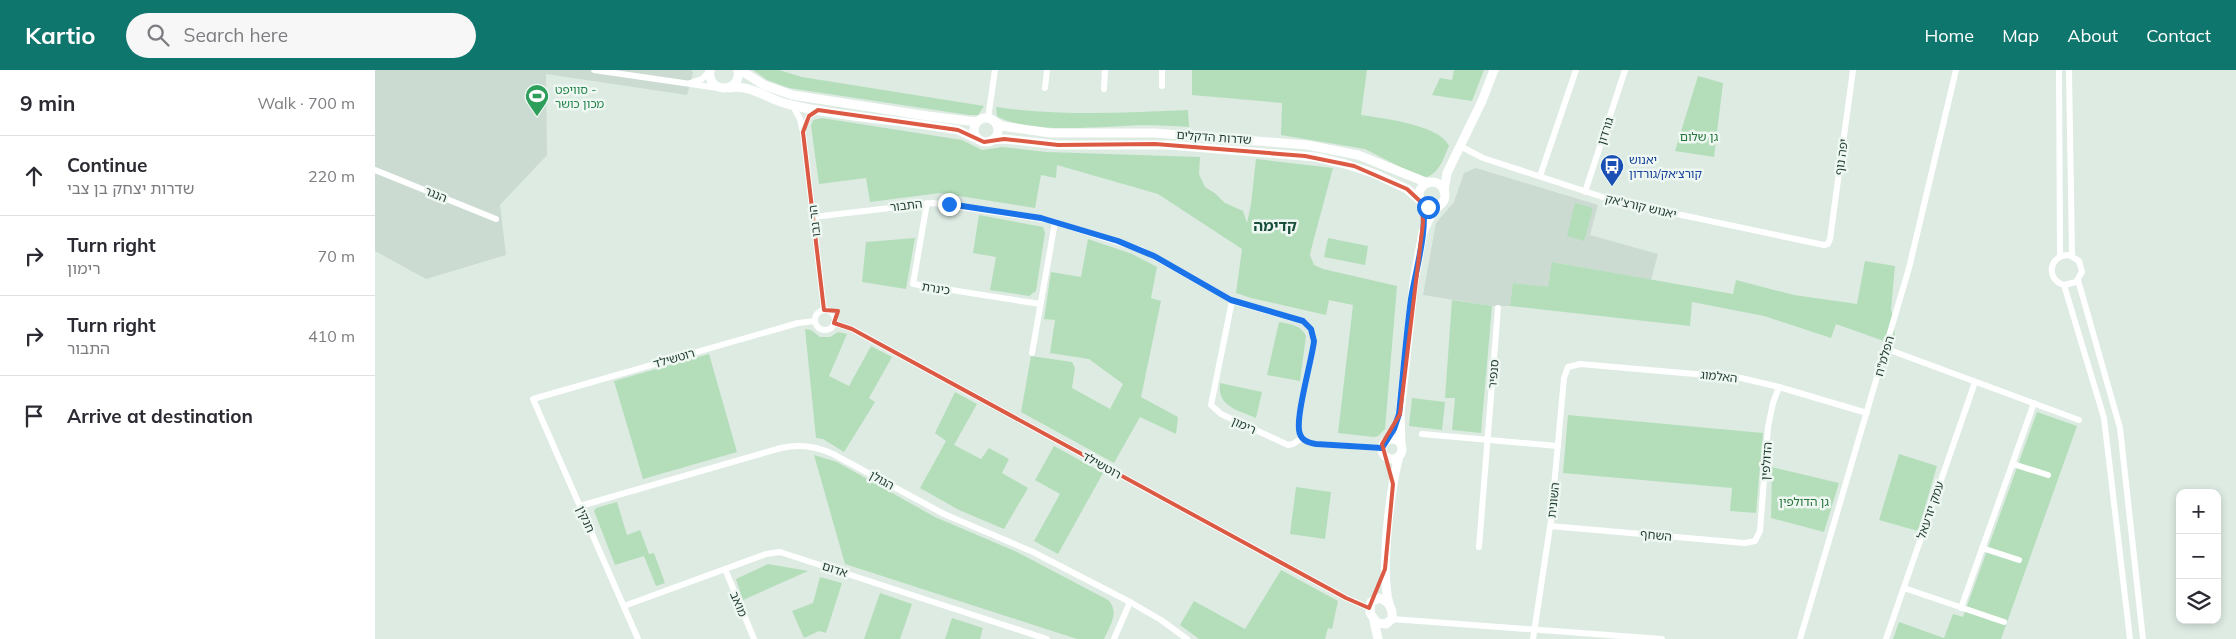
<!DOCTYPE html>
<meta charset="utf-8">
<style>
body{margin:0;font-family:Mulish,"Noto Sans Hebrew",sans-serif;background:#f7f7f7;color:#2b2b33}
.controls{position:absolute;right:15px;bottom:15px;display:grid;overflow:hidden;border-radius:10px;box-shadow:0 2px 8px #0003}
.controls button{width:45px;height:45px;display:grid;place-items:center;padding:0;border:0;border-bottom:1px solid #e1e1e2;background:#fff;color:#2b2b33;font:25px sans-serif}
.stop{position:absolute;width:15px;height:15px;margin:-11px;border:4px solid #1a73e8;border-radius:50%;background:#fff}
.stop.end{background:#1a73e8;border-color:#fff;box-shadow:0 1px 5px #0008}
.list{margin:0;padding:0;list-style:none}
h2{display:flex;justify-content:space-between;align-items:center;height:65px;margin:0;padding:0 20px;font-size:21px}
h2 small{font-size:16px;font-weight:400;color:#7c7c81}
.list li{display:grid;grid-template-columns:32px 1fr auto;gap:15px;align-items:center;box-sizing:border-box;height:80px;padding:0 20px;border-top:1px solid #e1e1e2}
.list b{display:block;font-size:19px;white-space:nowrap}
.list p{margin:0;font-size:16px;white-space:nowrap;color:#7c7c81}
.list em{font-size:16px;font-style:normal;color:#7c7c81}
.icon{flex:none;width:28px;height:28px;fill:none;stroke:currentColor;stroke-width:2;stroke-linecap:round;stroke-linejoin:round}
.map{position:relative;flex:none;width:1861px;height:569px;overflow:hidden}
header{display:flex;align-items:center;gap:30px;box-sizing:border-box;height:70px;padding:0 25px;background:#0f766e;color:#fff}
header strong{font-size:24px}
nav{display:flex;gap:28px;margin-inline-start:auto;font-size:18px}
.search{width:350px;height:45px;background:#f7f7f7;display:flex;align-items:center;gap:12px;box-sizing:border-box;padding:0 18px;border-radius:28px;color:#7c7c81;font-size:19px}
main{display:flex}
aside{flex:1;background:#fff}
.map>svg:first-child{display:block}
.built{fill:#cbdbd2}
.green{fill:#b4deba}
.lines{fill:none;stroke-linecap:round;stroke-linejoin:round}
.street{stroke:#fff;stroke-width:6}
.secondary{stroke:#fff;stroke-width:9}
.route{stroke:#1a73e8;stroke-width:6}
.marked{fill:none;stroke:#dc5a44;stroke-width:4;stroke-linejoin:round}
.labels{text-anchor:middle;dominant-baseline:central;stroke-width:5;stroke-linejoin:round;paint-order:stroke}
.leisure-label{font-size:12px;fill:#27864d;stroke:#eef7f1;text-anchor:start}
.street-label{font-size:12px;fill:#1e3b30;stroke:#eef7f1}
.park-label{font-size:12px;fill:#25753b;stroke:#eef7f1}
.transit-label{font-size:12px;fill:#164399;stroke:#eef7f1;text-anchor:start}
.quarter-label{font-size:15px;font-weight:bold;fill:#184f3b;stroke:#eef7f1}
</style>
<header>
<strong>Kartio</strong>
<div class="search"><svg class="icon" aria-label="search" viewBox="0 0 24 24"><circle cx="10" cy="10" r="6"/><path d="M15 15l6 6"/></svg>Search here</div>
<nav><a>Home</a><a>Map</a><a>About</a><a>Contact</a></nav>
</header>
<main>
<aside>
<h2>9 min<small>Walk · 700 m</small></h2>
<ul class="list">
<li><svg class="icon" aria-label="ahead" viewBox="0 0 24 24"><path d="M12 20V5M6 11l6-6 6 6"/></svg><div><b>Continue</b><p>שדרות יצחק בן צבי</p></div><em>220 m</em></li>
<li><svg class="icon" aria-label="right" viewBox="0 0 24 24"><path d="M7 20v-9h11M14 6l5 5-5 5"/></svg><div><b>Turn right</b><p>רימון</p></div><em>70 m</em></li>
<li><svg class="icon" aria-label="right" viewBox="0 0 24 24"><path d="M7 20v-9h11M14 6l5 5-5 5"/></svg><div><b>Turn right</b><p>התבור</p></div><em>410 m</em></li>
<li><svg class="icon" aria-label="arrive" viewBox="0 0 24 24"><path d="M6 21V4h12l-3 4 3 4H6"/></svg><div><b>Arrive at destination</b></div></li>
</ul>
</aside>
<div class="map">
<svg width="1861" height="569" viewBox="0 0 1861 569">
<rect width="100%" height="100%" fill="#ddebe3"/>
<g class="built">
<path d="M0,0H317L318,3L312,25L171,4L172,85L125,135L131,185L51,209L0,181Z"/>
<path d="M1101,98L1223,135L1215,165L1283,184L1276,210L1178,192L1173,218L1139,213L1135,236H1117L1048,225L1061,153L1079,132L1089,103Z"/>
</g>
<g class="green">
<path d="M378,0H404L427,7L609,36L603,45H594L414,18L392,10Z"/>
<path d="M817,0H992L986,45C1006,48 1066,55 1074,76C1068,89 1064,106 1047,108L990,79L906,65L907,33L817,25Z"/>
<path d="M1079,0H1109L1097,31L1057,25L1065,8L1077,10Z"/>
<path d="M1323,6L1348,13L1339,87L1300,81Z"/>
<path d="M621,37C685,46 749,43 813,40L814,57C799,56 783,55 768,55C732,56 652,65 622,46Z"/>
<path d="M447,48L587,70L607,80L627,77L671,82L825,87L824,104L830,117L841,124L850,133L868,141L872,153L876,134L881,89L958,98L937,176L935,185L939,195L948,199L1022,216L1010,359L1003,366L999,367L963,363L978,235L954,230L951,245L876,228L861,223L867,179L783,124L682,95L681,108L666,105L660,138L565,123L495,132L491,108L444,114L436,56L438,50Z"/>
<path d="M1200,133L1218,138L1209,171L1192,166Z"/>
<path d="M604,145L668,157L670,163L661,221L654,226L615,220L621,187L598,183Z"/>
<path d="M540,168L531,219L487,212L491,172Z"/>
<path d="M953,168L993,176L990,195L949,187Z"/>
<path d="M713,169L757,184L782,197L776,228L786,231L766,327L803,347L801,364L765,347L739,393L646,342L656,286L697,292L700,298L697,318L735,339L748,314L714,289L675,283L680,250L669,249L676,202L706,207Z"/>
<path d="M1490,191L1520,196L1516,239L1519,252L1520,275L1461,254L1456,268L1389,246L1317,232L1315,256L1135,236L1138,213L1173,217L1177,192L1358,224L1361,210L1419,225L1482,234Z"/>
<path d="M1077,230L1117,236L1106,363L1077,360L1080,328H1070Z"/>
<path d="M904,252C915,254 926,255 931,266L925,311L892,305Z"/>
<path d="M430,259L436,260L445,267H455L463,262L472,264L454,306L474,316L496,276L517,287L494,328L500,332L469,382L448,369L441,368Z"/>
<path d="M334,284L362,382L268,409L239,311Z"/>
<path d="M845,313L887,322L881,348C863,340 842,337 845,313Z"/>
<path d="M580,322L602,334L579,375L606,389L614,378L634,389L627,403L653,418L629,459L584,440L545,418L571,371L560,363Z"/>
<path d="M1037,328L1070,332L1067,360L1034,356Z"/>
<path d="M1662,342L1702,356L1626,569H1518L1524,552L1569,568L1578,544L1588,547Z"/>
<path d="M1193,345L1388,363L1381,443L1355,441L1357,418L1188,403Z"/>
<path d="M679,376L728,403L683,484L659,471L685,424L660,410Z"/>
<path d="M1524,384L1562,396L1543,461L1504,450Z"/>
<path d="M439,385L462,392L560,447L642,482L733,530C745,542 735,555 729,569H702L470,494Z"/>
<path d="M1397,397L1464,413L1449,462L1396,448Z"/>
<path d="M921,417L956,422L950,469L915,464Z"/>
<path d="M242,432L252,465L265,460L274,484L279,483L290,513L281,516L269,486L240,495L219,441L221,438Z"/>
<path d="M393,494L433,501L368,530L361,509Z"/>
<path d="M906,500L963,531L957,559L953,558L950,569H824L805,555L819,531L870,559Z"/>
<path d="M445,507L467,513L451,563L444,561L429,568L417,541L438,533Z"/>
<path d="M505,523L537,534L525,569H489Z"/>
<path d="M577,548L608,558L605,569H570Z"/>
</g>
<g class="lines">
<g class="street">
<path d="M219,0L343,18"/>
<path d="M787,0V16"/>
<path d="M1684,0L1685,186"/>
<path d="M1694,0L1697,185"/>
<path d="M315,13L327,9L334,2"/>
<path d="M670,18L672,0"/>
<path d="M729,19L730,0"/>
<path d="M418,36L425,49L428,62L449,240"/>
<path d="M613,48L620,0"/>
<path d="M428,58L434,46L443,40"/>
<path d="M1085,76L1108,88L1240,131L1449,175L1453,174L1455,169L1478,0"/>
<path d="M0,100L121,149"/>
<path d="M1165,106L1201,0"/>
<path d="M1210,122L1250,0"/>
<path d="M552,133L538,214L665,234"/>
<path d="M438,147L558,133L673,150L767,180L860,232L928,251L936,259L939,271C937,290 919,351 925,364C927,371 934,373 941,374L1007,378"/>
<path d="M1703,210L1745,358L1768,569"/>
<path d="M1689,215L1701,212L1707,202L1704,191L1694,185C1674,185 1670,209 1689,215L1729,348L1755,569"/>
<path d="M857,231L836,335L846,344L913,375L918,374L927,368"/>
<circle cx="450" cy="250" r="10"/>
<path d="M459,253L477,259L969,527L994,538"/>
<path d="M1512,279L1704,350"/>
<path d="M657,283L680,152"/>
<path d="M1047,364L1183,376"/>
<path d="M1638,394L1673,405"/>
<path d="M205,436L406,378C424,374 441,376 458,384L569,444L658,482L755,532L739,569"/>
<path d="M1175,456L1370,473L1380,471L1385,461L1393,357L1398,333L1404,317"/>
<path d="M1104,477L1123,238"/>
<path d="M1607,478L1644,490"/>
<path d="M350,499L379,569"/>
<path d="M1529,518L1629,552"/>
<path d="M755,532L786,550L812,569"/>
<path d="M249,536L391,484L405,482L672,569"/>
<path d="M1586,538L1659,333"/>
<path d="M1017,549L1287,569"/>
<path d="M263,569L158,329L423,253L440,251"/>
<path d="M1158,569L1176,450L1189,308L1193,297L1205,294L1366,308L1404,317L1492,343"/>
<path d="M1425,569L1534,198L1581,0"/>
<path d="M1511,569L1600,312"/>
</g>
<g class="secondary">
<path d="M335,0C331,24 367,24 363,0"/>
<path d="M365,0L389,15L417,25L553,46L602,52"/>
<path d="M354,18C375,13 395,31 416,35C471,48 528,50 583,60L602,69"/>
<circle cx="611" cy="60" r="12"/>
<path d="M620,52L627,56L675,63H780L932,75L983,85L1053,113"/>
<path d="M617,70L629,69L683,75H794L940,87L970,94L998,103L1032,119L1046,131"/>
<circle cx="1057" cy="125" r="13"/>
<path d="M1069,121L1072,103L1107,31L1119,0"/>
<circle cx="1017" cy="379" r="10"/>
<path d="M1026,374L1025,344L1039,212L1048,162L1055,147L1063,137"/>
<path d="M1004,528C1014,531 1018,539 1017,549L1011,554L1002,553L995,543L996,532Z"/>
<path d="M1014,534C1005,501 1015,421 1024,386"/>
<path d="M999,551L1003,569"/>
</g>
</g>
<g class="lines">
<path class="route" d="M574,134L666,148L743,171L779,186L856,230L928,251L936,259L939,271C937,290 919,351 925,364C927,371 934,373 941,374L1007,378L1019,359L1024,344C1028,306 1031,267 1036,229C1040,203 1054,156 1047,133L1053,137"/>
</g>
<path class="marked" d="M443,40L583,60L609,72L629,69L683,75L780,74L930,86L979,96L1032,119L1047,133L1048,153L1025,344L1007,374L1018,414L1010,499L994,538L971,528L477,259L459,253L463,241L449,240L428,62L434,46Z"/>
<defs>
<g id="stadium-pin" transform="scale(1.25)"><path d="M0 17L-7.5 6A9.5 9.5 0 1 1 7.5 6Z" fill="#2e9e5b" stroke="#eef7f1"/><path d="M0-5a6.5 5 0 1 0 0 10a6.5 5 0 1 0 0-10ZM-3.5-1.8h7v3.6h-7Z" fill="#fff"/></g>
<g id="bus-pin" transform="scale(1.25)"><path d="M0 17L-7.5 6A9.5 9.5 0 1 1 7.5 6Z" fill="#1a4fb4" stroke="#eef7f1"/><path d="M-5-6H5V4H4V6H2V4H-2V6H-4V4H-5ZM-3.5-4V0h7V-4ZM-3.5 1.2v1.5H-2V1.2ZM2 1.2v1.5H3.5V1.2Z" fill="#fff"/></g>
</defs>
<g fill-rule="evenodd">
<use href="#stadium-pin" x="162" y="26"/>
<use href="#bus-pin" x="1237" y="96"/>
</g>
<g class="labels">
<g class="leisure-label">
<text x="180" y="19">סוויפט -<tspan x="180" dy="14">מכון כושר</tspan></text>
</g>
<g class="street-label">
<text transform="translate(1230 61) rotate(-72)">גורדון</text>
<text transform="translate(839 67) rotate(4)">שדרות הדקלים</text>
<text transform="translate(1466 87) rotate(-82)">יפה נוף</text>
<text transform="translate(61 124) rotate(22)">הנגר</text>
<text transform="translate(531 135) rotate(-7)">התבור</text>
<text transform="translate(1266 136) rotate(13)">יאנוש קורצ'אק</text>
<text transform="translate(439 151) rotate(-97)">הר נבו</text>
<text transform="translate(561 218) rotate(9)">כינרת</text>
<text transform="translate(1509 286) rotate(-74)">הפלמ"ח</text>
<text transform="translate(299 288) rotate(-16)">רוטשילד</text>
<text transform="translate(1118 304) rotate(-85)">סנפיר</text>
<text transform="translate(1344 306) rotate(6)">האלמוג</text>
<text transform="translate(869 355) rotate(24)">רימון</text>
<text transform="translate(1391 391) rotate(-86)">הדולפין</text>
<text transform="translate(727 395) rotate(29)">רוטשילד</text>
<text transform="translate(507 410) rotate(29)">הגולן</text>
<text transform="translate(1178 430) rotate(-84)">השונית</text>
<text transform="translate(1555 440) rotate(-71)">עמק יזרעאל</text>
<text transform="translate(211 449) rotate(66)">חנקין</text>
<text transform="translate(1281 465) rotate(5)">השחף</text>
<text transform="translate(460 499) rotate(18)">אדום</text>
<text transform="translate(364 534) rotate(67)">מואב</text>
</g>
<g class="park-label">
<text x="1324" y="66">גן שלום</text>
<text x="1429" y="431">גן הדולפין</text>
</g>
<g class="transit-label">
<text x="1254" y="89">יאנוש<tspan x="1254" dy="14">קורצ׳אק/גורדון</tspan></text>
</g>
<g class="quarter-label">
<text x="900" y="155">קדימה</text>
</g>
</g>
</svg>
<div class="controls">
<button>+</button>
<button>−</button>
<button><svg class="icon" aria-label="layers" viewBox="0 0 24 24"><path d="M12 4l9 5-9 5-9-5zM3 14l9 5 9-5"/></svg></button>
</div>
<div class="stop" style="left:1053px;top:137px"></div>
<div class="stop end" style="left:574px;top:134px"></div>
</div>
</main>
